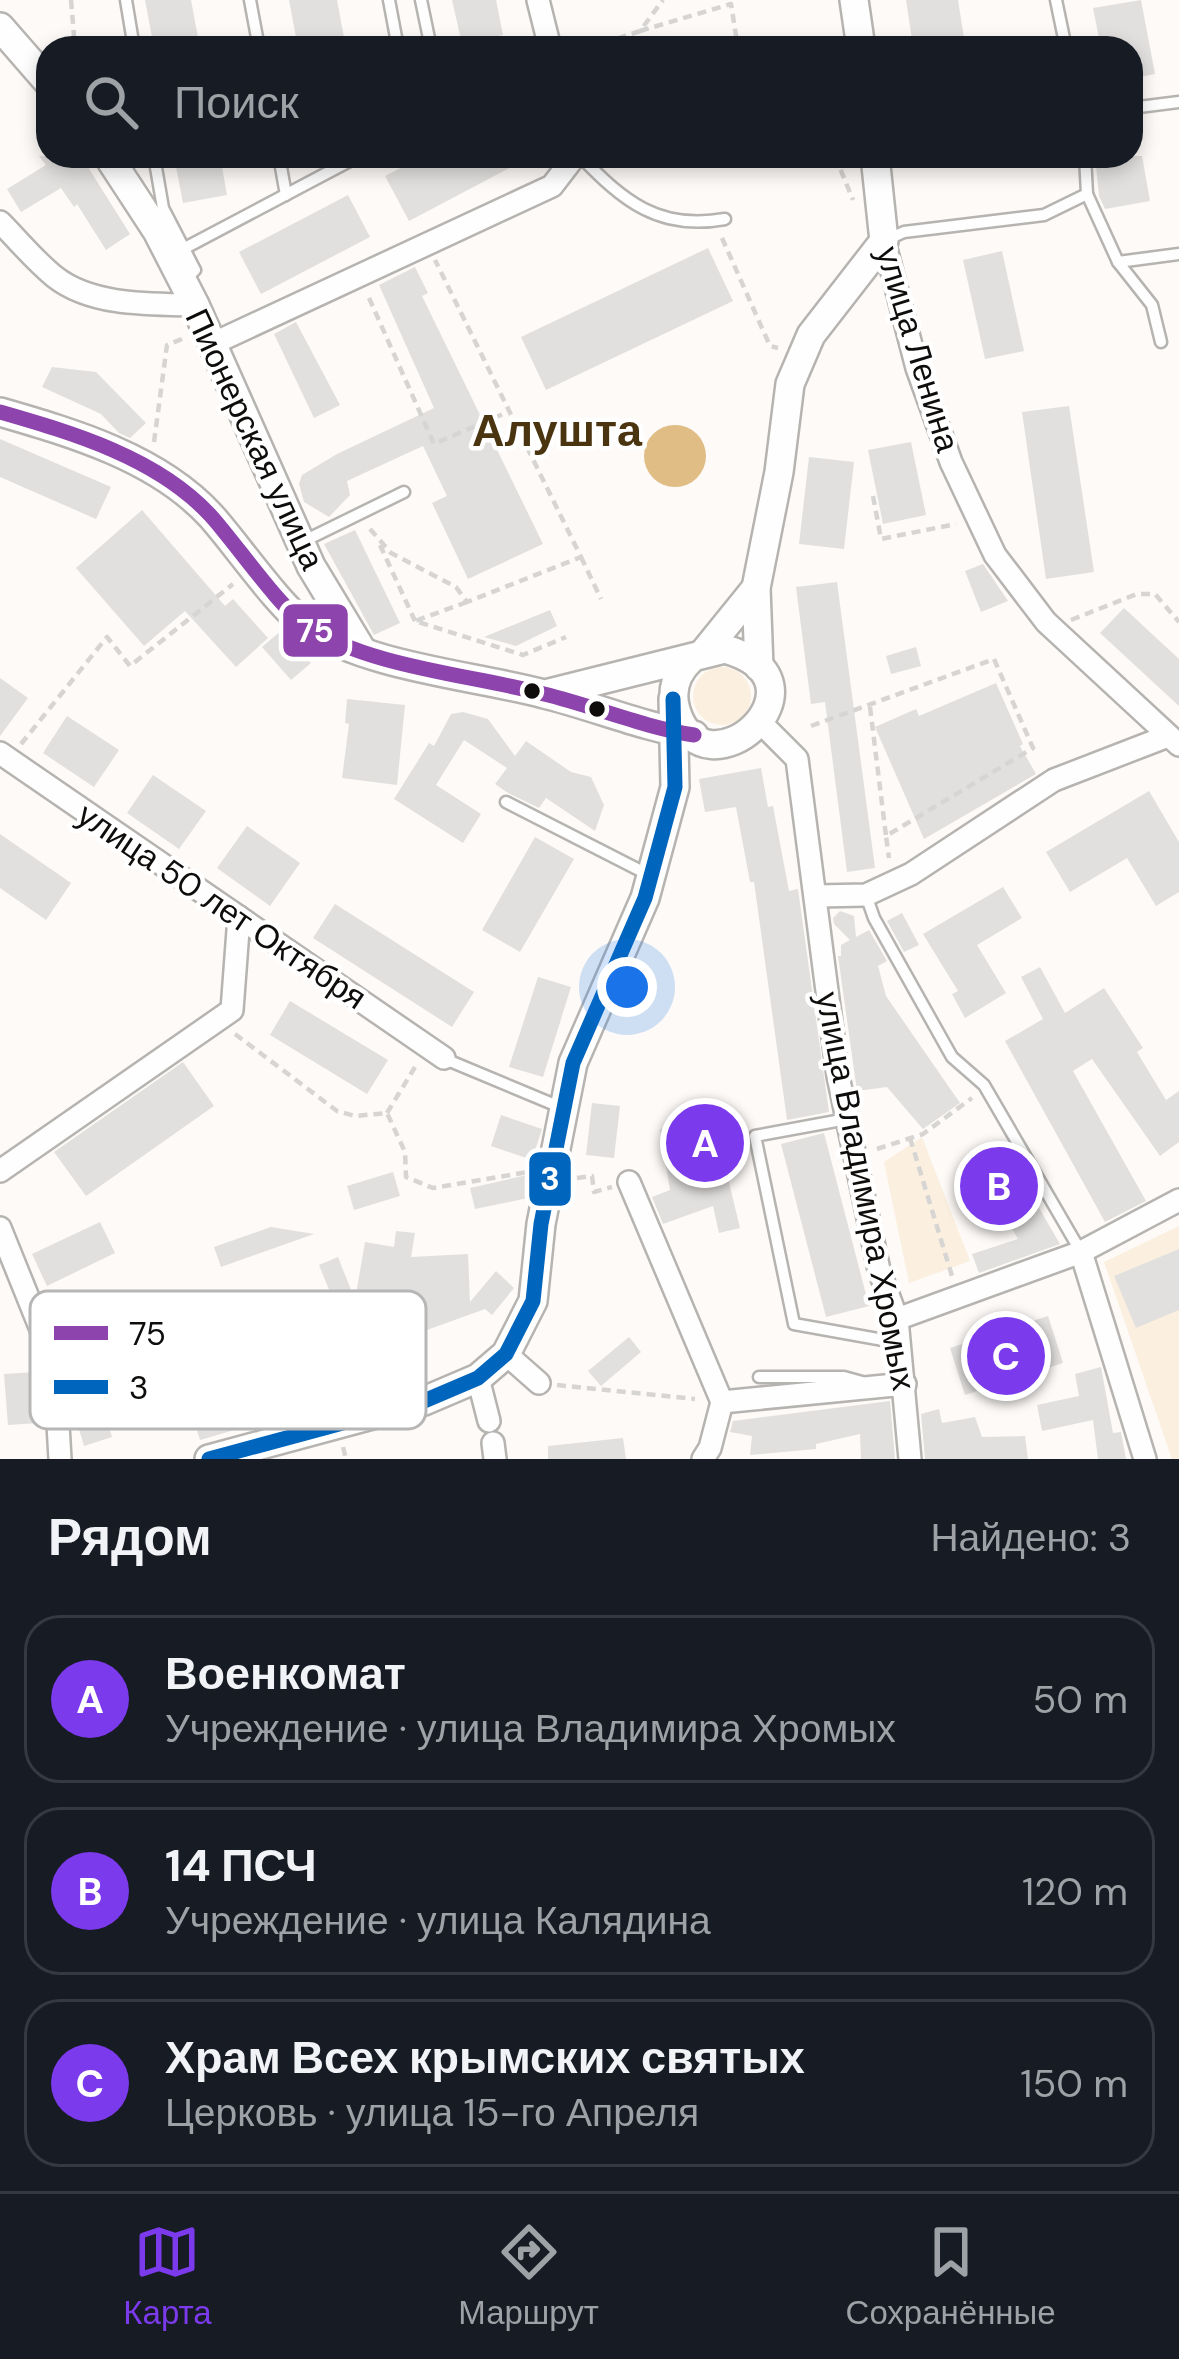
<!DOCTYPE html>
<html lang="ru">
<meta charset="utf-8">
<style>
body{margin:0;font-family:"DM Sans",sans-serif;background:#20242c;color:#f1f3f6}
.you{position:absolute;left:627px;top:987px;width:42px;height:42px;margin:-30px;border:9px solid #fff;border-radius:50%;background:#1a73e8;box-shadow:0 0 0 18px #1a73e833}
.badge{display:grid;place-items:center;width:78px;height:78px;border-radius:50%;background:#7c3aed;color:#fff;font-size:39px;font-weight:700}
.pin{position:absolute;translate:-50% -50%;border:6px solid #fff;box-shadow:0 3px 12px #0006}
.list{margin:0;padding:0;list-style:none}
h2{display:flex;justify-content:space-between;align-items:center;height:156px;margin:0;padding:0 48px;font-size:51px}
h2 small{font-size:39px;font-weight:400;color:#9ea1a6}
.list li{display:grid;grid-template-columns:78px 1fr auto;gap:36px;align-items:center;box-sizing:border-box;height:168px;margin:0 24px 24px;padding:0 24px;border:3px solid #363941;border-radius:36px}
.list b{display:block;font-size:45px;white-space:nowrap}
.list p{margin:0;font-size:39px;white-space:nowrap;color:#9ea1a6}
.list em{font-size:39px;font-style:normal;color:#9ea1a6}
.icon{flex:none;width:66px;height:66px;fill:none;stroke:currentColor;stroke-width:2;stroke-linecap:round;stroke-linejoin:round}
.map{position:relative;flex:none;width:1179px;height:1459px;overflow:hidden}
.search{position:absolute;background:#171b24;box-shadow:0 6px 18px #0003;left:36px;right:36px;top:36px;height:132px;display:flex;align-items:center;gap:30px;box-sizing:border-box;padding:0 42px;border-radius:36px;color:#9ea1a6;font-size:45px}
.sheet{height:732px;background:#171b24}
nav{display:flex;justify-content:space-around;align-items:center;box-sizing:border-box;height:168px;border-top:3px solid #363941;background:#171b24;font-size:33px;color:#9ea1a6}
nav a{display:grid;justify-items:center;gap:6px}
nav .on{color:#7c3aed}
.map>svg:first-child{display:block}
.green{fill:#fbf0df}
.water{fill:#e0bd84}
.building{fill:#e2e0de}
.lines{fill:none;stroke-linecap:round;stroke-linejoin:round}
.service-casing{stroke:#b6b4b1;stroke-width:15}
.minor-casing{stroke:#b6b4b1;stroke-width:26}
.secondary-casing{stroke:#b6b4b1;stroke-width:32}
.path{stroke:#d6d5d4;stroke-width:4.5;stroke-dasharray:9 6;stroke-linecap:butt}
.service{stroke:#fffefe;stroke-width:10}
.minor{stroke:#fffefe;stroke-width:21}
.secondary{stroke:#fffefe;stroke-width:27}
.bus-1-casing{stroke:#fff;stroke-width:24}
.bus-2-casing{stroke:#fff;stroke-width:24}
.bus-1{stroke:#8e44ad;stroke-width:15}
.bus-2{stroke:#0065bd;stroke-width:15}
.bus-dot{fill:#0f0d0b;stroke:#fff;stroke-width:4.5}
.labels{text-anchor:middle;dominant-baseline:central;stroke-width:9;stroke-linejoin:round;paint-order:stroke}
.street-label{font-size:33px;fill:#0f0d0b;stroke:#fff}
.district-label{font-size:45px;font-weight:bold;fill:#4b3510;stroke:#fff}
.key{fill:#fff;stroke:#b7b6b6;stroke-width:3}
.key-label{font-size:33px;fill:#0f0d0b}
.line-badge{stroke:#fff;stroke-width:4.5}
.badge-label{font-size:33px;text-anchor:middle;font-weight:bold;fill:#fff}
</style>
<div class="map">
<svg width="1179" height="1459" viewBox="0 0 1179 1459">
<rect width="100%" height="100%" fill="#fdfaf7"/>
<g class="green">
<circle cx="722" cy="696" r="29"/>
<path d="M922,1137L970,1261L909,1283L884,1162Z"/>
<path d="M1179,1226V1459H1172L1104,1262Z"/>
</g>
<circle class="water" cx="675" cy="456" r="31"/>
<g class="building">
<path d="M145,0H191L200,48H154Z"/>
<path d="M289,0H337L346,48H298Z"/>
<path d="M452,0H496L503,35L462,44Z"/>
<path d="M906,0H958L964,38L913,46Z"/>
<path d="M1141,0L1155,74L1131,79V48H1101L1093,8Z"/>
<path d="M39,156H81L130,234L106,250L77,204L74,207L61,188L21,212L7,189L46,165Z"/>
<path d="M174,156H220L227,195L183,203Z"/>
<path d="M424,156H532L409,221L385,176Z"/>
<path d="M1095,156H1142L1150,201L1105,209L1099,196Z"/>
<path d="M348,195L370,237L261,294L239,252Z"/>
<path d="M708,248L733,301L546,390L521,337Z"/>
<path d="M1002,251L1024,351L985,359L963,260Z"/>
<path d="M415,267L428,293L422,296L543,544L468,579L432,503L447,496L423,446L347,481L350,495L329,517L304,502L299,484L302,475L337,454L434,408L379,285Z"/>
<path d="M296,322L340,405L314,418L274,334Z"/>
<path d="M52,367L96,372L146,423L130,438L119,433L101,414L42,387Z"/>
<path d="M1069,406L1094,572L1046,579L1022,412Z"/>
<path d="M0,439L111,487L96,519L0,477Z"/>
<path d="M911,442L926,515L883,524L868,450Z"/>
<path d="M809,457L854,462L844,549L799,544Z"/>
<path d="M142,510L225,606L233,599L268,638L236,667L185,611L144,646L76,568Z"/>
<path d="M355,530L400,623L374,635L324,544Z"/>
<path d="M983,564L1008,601L981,612L965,571Z"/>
<path d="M837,582L875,868L847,872L825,702L811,704L796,587Z"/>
<path d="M1124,608L1179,659V706L1100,633Z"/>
<path d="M550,610L557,626L516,646L484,637Z"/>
<path d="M282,630L311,663L291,680L262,647Z"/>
<path d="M916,647L921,666L891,674L886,656Z"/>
<path d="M0,678L28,698L0,736Z"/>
<path d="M996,683L1023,744L1020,746L1036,774L924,839L875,727L916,709L919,716Z"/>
<path d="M347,699L405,705L397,785L342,778L349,724L345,723Z"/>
<path d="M463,712L488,719L515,756L526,741L571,772L591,777L604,805L595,831L546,798L539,808L508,793L495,784L507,768L464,740L436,785L481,814L463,843L394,799L429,743L434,746L451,714Z"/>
<path d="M67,716L119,750L94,787L43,753Z"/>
<path d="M761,768L768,807L773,806L789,891L798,889L829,1112L787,1120L754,882H750L736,807L705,812L699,779Z"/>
<path d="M153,775L206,811L179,849L127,813Z"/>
<path d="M1149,791L1179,842V892L1156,906L1127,858L1070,892L1046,852Z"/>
<path d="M247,826L300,863L270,906L217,868Z"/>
<path d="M0,834L71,883L46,920L0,888Z"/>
<path d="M535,837L574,859L520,952L482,930Z"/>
<path d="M1003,887L1022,918L977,945L1006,993L965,1018L952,994L958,991L923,934Z"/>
<path d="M335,904L474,992L452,1027L313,938Z"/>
<path d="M840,911L854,916L856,937L869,930L887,961L878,966L886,996L960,1103L923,1129L887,1087L857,1091L838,956H841V945L850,940L834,924L833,918Z"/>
<path d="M902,913L919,945L904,952L887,921Z"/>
<path d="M1040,967L1065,1013L1104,988L1143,1048L1137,1052L1166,1100L1179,1091V1142L1160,1156L1092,1059L1073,1071L1146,1201L1105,1222L1005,1041L1043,1019L1021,977Z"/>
<path d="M538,977L571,987L543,1077L509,1067Z"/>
<path d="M290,1001L388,1060L367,1094L270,1035Z"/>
<path d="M183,1062L214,1106L86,1196L54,1152Z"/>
<path d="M592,1103L620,1106L614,1158L586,1155Z"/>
<path d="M501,1115L542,1129L532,1160L491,1146Z"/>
<path d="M730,1118L737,1160L724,1162L740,1228L719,1233L713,1206L663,1224L652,1197L670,1190L660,1129Z"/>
<path d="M824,1133L869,1306L826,1317L781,1144Z"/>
<path d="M1004,1148L1060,1244L979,1273L972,1254L1018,1239L974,1165Z"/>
<path d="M393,1172L400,1196L354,1210L347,1186Z"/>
<path d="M527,1175L528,1198L475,1209L470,1188Z"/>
<path d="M100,1222L115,1253L47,1286L32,1254Z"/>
<path d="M271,1227L314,1234L221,1267L214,1247Z"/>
<path d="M396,1231L415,1233L411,1257L468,1254L470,1302L496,1271L514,1288L492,1315L485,1309L372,1350L362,1323L350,1350L329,1341L340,1317L319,1265L338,1257L355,1300L365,1242L394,1247Z"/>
<path d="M1179,1249V1310L1136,1328L1114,1276Z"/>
<path d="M1048,1316L1063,1363L965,1395L950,1348Z"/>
<path d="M629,1337L641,1352L601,1386L588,1371Z"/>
<path d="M185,1357L204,1396L226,1389L238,1429L200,1440L183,1387L172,1392L161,1368Z"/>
<path d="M1101,1367L1113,1433L1121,1432L1126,1459H1098L1093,1420L1042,1431L1037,1405L1079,1396L1075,1374Z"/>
<path d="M35,1372L39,1423L8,1425L4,1374Z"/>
<path d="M100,1396L112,1437L84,1446L72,1405Z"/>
<path d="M890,1401L895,1459H861L860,1434L816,1444V1449L750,1455L752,1436L730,1432L733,1421Z"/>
<path d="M939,1409L942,1423L975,1417L982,1437L1025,1436L1028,1459H925L921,1414Z"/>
<path d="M623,1438L626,1459H548V1446Z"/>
</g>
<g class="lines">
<g class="service-casing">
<g id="service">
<path d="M126,0L134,48"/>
<path d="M250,0L259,48"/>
<path d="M389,0L398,48"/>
<path d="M421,0L431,48"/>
<path d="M1056,0L1066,48"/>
<path d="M1131,108L1179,102"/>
<path d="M154,156L163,208L195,270L186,279"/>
<path d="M279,156L286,195"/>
<path d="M580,156C623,201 659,231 725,219"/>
<path d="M1087,194L1118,262L1152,305L1161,342"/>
<path d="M884,241L904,232L1044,215L1087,194L1085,156"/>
<path d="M185,248L359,156"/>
<path d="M1118,262L1179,254"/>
<path d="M304,541L404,492"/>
<path d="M506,802L647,874"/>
<path d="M866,895L874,918L952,1057L984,1085L1081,1252"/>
<path d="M445,1059L560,1107"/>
<path d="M847,1119L755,1136L794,1324L900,1343"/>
<path d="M759,1377H844L862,1382"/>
</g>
</g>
<g class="minor-casing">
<g id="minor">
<path d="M538,0L550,48"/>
<path d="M0,222C18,240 35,261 55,277C92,306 150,304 195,305"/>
<path d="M884,241L917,368L951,462L995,555L1046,622L1179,745"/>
<path d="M210,345L552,186L575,156"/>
<path d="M761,723L797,759L838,1076L879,1270L897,1319L910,1459"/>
<path d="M0,753L444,1058"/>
<path d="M817,896L866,895L911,874L1054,780L1168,736"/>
<path d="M0,1171L232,1010L239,917"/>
<path d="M629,1182L722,1402L710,1448L703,1459"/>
<path d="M0,1228L44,1337L56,1390L60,1459"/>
<path d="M1081,1252L1145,1459"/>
<path d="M897,1319L1081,1252L1179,1200"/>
<path d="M506,1354L539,1383"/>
<path d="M478,1378L489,1421"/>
<path d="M722,1402L905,1384"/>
<path d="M493,1443L495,1459"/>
</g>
</g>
<g class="secondary-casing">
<g id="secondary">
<path d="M854,0L861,48"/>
<path d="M0,27L48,82"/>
<path d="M108,156L157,231L195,305L311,566L363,652"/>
<path d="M0,412C73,433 158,458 211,516C237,545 279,607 307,626C368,667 472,675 544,694C594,706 642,727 694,735"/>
<path d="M705,651L756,588"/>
<path d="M759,667L756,588L779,472L790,384L811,335L884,241L875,156"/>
<path d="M549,693L725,649C840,681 704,804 676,710C670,690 677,672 691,659"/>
<path d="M209,1459L424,1401L478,1378L506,1354L533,1301L541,1224L573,1063L645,898L675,787L673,699"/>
</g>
</g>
<g class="path">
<path d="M71,0L75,48"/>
<path d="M640,31L731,4L738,48"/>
<path d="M589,48L640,31L663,0"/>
<path d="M835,156L853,200"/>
<path d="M722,238L770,346L778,348"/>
<path d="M369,298L434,444L510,411"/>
<path d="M154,442L167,345L182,339"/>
<path d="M873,496L881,539L956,524"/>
<path d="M370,529L391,553L456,587L467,602L581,557L435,260"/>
<path d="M380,545L415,621"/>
<path d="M581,557L601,599"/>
<path d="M467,602L415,621L523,655L566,637"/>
<path d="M1071,620L1137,594H1155L1179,622"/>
<path d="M870,707L886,836"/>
<path d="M811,726L994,659L1033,748L886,836L889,858"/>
<path d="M21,744L107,637L130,666L233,584"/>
<path d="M235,1034L337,1111L355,1116L387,1113L405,1152L406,1177L433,1188L528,1172"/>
<path d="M387,1113L415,1067"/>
<path d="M910,1138L952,1276"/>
<path d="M877,1149L923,1134L972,1098"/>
<path d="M577,1178L592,1176L594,1192L612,1187"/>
<path d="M250,1369L286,1365L316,1403"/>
<path d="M557,1385L695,1399"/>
<path d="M343,1447L346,1459"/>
</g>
<use href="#service" class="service"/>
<use href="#minor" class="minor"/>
<use href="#secondary" class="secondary"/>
<g class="bus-1-casing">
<path id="bus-1" d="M0,412C73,433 158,458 211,516C237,545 279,607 307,626C368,667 472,675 544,694C594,706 642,727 694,735"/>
</g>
<g class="bus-2-casing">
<path id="bus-2" d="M209,1459L424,1401L478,1378L506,1354L533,1301L541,1224L573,1063L645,898L675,787L673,699"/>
</g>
<use href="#bus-1" class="bus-1"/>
<use href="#bus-2" class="bus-2"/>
</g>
<g class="bus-dot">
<circle cx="532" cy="691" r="10"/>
<circle cx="597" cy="709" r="10"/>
</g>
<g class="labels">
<g class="street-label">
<text transform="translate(918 349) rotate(73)">улица Ленина</text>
<text transform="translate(255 439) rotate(65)">Пионерская улица</text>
<text transform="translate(222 906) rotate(34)">улица 50 лет Октября</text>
<text transform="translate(866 1191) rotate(79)">улица Владимира Хромых</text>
</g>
<g class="district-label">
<text x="557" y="430">Алушта</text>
</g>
</g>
<rect x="30" y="1291" width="396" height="138" rx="18" class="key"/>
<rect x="54" y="1326" width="54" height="14" fill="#8e44ad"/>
<rect x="54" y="1380" width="54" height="14" fill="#0065bd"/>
<g class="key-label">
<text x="129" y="1345">75</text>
<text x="129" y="1399">3</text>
</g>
<g class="line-badge">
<rect x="281" y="602" width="69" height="57" rx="12" fill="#8e44ad"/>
<rect x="527" y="1150" width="46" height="58" rx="12" fill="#0065bd"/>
</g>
<g class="badge-label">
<text x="315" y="642">75</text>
<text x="550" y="1190">3</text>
</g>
</svg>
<div class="you"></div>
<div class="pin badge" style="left:705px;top:1143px">A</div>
<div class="pin badge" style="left:999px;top:1186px">B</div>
<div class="pin badge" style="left:1006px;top:1356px">C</div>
<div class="search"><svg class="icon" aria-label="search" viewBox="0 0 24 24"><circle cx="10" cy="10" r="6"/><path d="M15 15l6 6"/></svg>Поиск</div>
</div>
<section class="sheet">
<h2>Рядом<small>Найдено: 3</small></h2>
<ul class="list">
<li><span class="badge">A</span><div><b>Военкомат</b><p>Учреждение · улица Владимира Хромых</p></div><em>50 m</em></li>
<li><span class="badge">B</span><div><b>14 ПСЧ</b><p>Учреждение · улица Калядина</p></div><em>120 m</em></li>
<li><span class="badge">C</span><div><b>Храм Всех крымских святых</b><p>Церковь · улица 15-го Апреля</p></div><em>150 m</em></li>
</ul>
</section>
<nav>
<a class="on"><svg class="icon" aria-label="map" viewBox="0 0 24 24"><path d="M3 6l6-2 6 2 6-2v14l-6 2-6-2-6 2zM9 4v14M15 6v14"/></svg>Карта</a>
<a><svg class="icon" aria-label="directions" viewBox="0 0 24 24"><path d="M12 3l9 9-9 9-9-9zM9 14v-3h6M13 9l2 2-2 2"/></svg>Маршрут</a>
<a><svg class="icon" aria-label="saved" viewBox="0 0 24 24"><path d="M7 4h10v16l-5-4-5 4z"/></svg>Сохранённые</a>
</nav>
